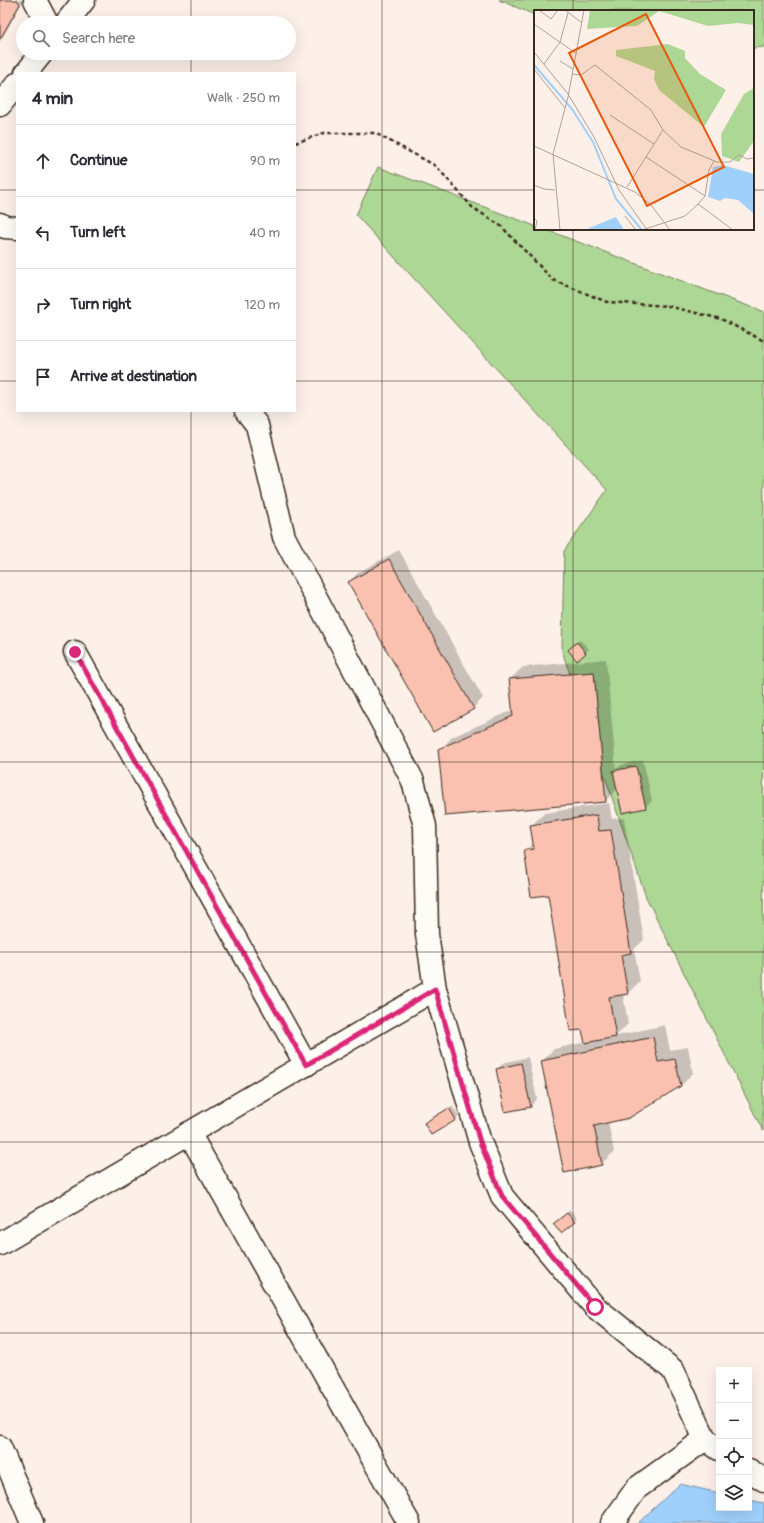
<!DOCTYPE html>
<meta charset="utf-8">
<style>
body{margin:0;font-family:Pangolin,sans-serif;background:#f2f2f3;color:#2b2b33}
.controls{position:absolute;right:12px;bottom:12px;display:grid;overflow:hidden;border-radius:0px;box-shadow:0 4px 16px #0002}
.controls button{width:36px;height:36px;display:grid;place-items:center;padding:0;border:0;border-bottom:1px solid #e1e1e2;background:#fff;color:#2b2b33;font:20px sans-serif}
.stop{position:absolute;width:12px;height:12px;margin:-9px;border:3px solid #db2777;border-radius:50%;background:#fff}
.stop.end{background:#db2777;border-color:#fff;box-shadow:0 1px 4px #0008}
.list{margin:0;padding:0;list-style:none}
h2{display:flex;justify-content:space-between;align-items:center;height:52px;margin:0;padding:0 16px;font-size:17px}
h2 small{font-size:13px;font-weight:400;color:#7c7c81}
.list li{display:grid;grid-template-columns:26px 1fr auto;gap:12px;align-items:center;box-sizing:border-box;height:72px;padding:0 16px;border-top:1px solid #e1e1e2}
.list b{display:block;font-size:15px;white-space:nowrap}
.list em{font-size:13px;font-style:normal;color:#7c7c81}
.icon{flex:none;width:22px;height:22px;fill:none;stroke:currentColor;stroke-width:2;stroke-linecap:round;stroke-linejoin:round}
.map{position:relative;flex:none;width:764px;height:1523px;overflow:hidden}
.search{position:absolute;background:#fff;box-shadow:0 4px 16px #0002;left:16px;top:16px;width:280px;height:44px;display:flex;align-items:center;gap:10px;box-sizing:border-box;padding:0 14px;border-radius:22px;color:#7c7c81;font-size:15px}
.panel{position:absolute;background:#fff;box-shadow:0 4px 16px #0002;left:16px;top:72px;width:280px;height:340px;border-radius:0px}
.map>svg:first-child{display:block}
.green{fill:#add794;stroke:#748059}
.water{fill:#9fd0fc;stroke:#778ea3}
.shadow{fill:#0003}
.building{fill:#fac1b0;stroke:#3b2a1e}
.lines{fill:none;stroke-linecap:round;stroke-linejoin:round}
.street-casing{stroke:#3b2a1e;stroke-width:25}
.secondary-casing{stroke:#3b2a1e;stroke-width:25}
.path{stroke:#3b2a1e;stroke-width:2.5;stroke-dasharray:4 3;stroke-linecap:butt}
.street{stroke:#fdfcf7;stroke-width:22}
.secondary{stroke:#fdfcf7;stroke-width:22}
.route{stroke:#db2777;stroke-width:5}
.grid{fill:none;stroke:#3b2a1e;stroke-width:1;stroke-opacity:0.55}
.inset-river{fill:none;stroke:#9fd0fc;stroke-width:2}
.inset-road{fill:none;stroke:#afa198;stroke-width:1}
.view{fill:#e8590c;fill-opacity:0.15;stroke:#e8590c;stroke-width:2}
.inset-edge{fill:none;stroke:#3b2a1e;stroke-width:2}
</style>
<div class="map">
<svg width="764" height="1523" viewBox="0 0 764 1523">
<rect width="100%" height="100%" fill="#fcf0e9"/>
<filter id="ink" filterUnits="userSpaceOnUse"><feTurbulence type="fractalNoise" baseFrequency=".025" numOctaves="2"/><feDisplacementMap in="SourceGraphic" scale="8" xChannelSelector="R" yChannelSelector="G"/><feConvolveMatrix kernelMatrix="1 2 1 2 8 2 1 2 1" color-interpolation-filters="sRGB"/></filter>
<g filter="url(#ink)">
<g class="green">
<path d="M499,0H764V47L753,48V11H535V15Z"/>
<path d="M378,167L535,226V229H544L764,312L763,1131L646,897L562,651L564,551L607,490L356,215Z"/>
</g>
<path class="water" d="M680,1484L719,1493V1508H749V1500L764,1503V1523H638Z"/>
<g class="shadow">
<path d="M0,0H24L0,42Z"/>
<path d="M399,550L483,698L473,708L349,582L359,572Z"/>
<path d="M580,640L589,649L577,659L572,647Z"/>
<path d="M606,659L616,769L621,765L643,760L652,801L645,807L618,788L605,801L440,750L452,737L513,710L510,679L523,667Z"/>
<path d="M609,803L612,819L624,818L644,940L634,949L640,981L627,994H623L628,1024L616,1036L665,1025L670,1050L688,1047L693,1073L681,1086L608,1122L614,1152L601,1164L542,1061L554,1049L586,1042L549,894L525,851L534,842L531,826L544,813Z"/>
<path d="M528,1057L537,1099L531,1106L506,1111L497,1069L503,1063Z"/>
<path d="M452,1106L459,1116L456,1120L428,1121Z"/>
<path d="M570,1210L577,1218L574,1221L554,1224Z"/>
</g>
<g class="building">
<path d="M0,0H17L20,4L0,39Z"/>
<path d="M389,559L474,709L433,732L348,582Z"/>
<path d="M577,642L586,653L577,661L568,650Z"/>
<path d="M594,672L606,802L445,816L438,749L513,716L509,679Z"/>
<path d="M636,766L646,808L622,813L613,771Z"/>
<path d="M597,815L599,831L611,830L631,953L621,955L628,994L609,997L616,1037L585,1043L582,1030L570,1031L548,895L531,897L524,850L534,849L530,825Z"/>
<path d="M653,1037L658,1062L675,1059L681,1086L629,1118L594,1126L602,1165L564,1173L541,1061Z"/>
<path d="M521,1063L531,1107L505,1112L496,1069Z"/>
<path d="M449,1108L456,1120L431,1135L424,1123Z"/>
<path d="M567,1213L575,1222L561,1233L553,1224Z"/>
</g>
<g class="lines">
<g class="street-casing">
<g id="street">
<path d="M35,0L47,23"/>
<path d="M0,224L5,227L17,228"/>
<path d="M246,411L257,425L284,537L413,781L425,826L427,934L435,989L480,1142L502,1196L595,1307L673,1370L705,1439L719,1449"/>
<path d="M75,652L306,1065"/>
<path d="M189,1133L409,1523"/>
<path d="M0,1244L435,989"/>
<path d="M749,1470L764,1480"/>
<path d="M612,1523L637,1488L705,1439"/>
</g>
</g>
<g class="secondary-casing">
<g id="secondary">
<path d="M66,23L84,0"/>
<path d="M26,73L42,53"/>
<path d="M0,105L17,84"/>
<path d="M0,1447L32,1523"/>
</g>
</g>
<path class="path" d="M295,143L324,133H375L436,166L472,207L501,226L553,280L607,302L668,306L721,319L764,341"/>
<use href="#street" class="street"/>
<use href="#secondary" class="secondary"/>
</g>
</g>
<g class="lines" filter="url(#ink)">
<path class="route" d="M75,652L306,1065L435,989L480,1142L502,1196L595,1307"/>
</g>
<path class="grid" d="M191,0V23M382,0V1523M573,0V11M191,53V73M0,190H17M295,190H535M753,190H764M573,229V1523M0,381H17M295,381H764M191,411V1523M0,571H764M0,762H764M0,952H764M0,1142H764M0,1333H764"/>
<g transform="translate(534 10)">
<rect width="220" height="220" fill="#fcf0e9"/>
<path d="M56,0H220V15L204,13L174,16L125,1L103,16L53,19ZM134,34L151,41V48L166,64L192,80L170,117L125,80L120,69L121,61L82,46V40ZM220,78V131L205,152L188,146L187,124L210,84Z" fill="#add794"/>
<path d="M189,155L220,164V204L204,190L191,188L186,191L174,187L179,157ZM82,207L90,220H55V218Z" fill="#9fd0fc"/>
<path class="inset-river" d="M0,55L38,99L59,132L82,189L108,220"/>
<path class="inset-road" d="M5,0L17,9L24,0M31,0L48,13M0,14L43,44M0,42L34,84M26,51L39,59M10,54L26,32L34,3M0,59L31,98M38,64L47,65L61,55L117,100L129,120L147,137L183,152H196L205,145L213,149L220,148M34,84L60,127L85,180L113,220M76,105L120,134M0,136L101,182L117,195L136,220M19,144L26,220M19,144L34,87L50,0M112,147L171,186M0,175L10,179L21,180M93,177L129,120M164,194L199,220M91,206L102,220M0,208L3,211L1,220M108,220L151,206L164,194L171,186L175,160L180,151"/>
<path class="view" d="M112,4L190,157L113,196L35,43Z"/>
<rect width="220" height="220" class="inset-edge"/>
</g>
</svg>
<div class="controls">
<button>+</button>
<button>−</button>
<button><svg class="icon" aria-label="locate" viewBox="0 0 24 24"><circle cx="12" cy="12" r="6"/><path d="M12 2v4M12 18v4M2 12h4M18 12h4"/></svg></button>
<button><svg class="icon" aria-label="layers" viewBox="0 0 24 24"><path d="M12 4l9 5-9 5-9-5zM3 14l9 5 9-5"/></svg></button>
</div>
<div class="stop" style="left:595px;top:1307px"></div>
<div class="stop end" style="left:75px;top:652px"></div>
<div class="search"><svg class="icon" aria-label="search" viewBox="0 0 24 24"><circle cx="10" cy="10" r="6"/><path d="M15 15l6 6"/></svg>Search here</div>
<section class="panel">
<h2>4 min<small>Walk · 250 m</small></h2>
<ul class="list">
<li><svg class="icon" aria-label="ahead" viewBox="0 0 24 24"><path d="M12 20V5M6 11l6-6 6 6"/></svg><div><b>Continue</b></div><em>90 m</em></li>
<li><svg class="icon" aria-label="left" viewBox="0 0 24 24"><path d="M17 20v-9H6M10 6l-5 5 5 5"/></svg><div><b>Turn left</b></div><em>40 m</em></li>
<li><svg class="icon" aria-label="right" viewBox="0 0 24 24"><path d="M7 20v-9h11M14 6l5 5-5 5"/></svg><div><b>Turn right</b></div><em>120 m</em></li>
<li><svg class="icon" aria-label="arrive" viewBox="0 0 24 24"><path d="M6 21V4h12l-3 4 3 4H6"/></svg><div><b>Arrive at destination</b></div></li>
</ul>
</section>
</div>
